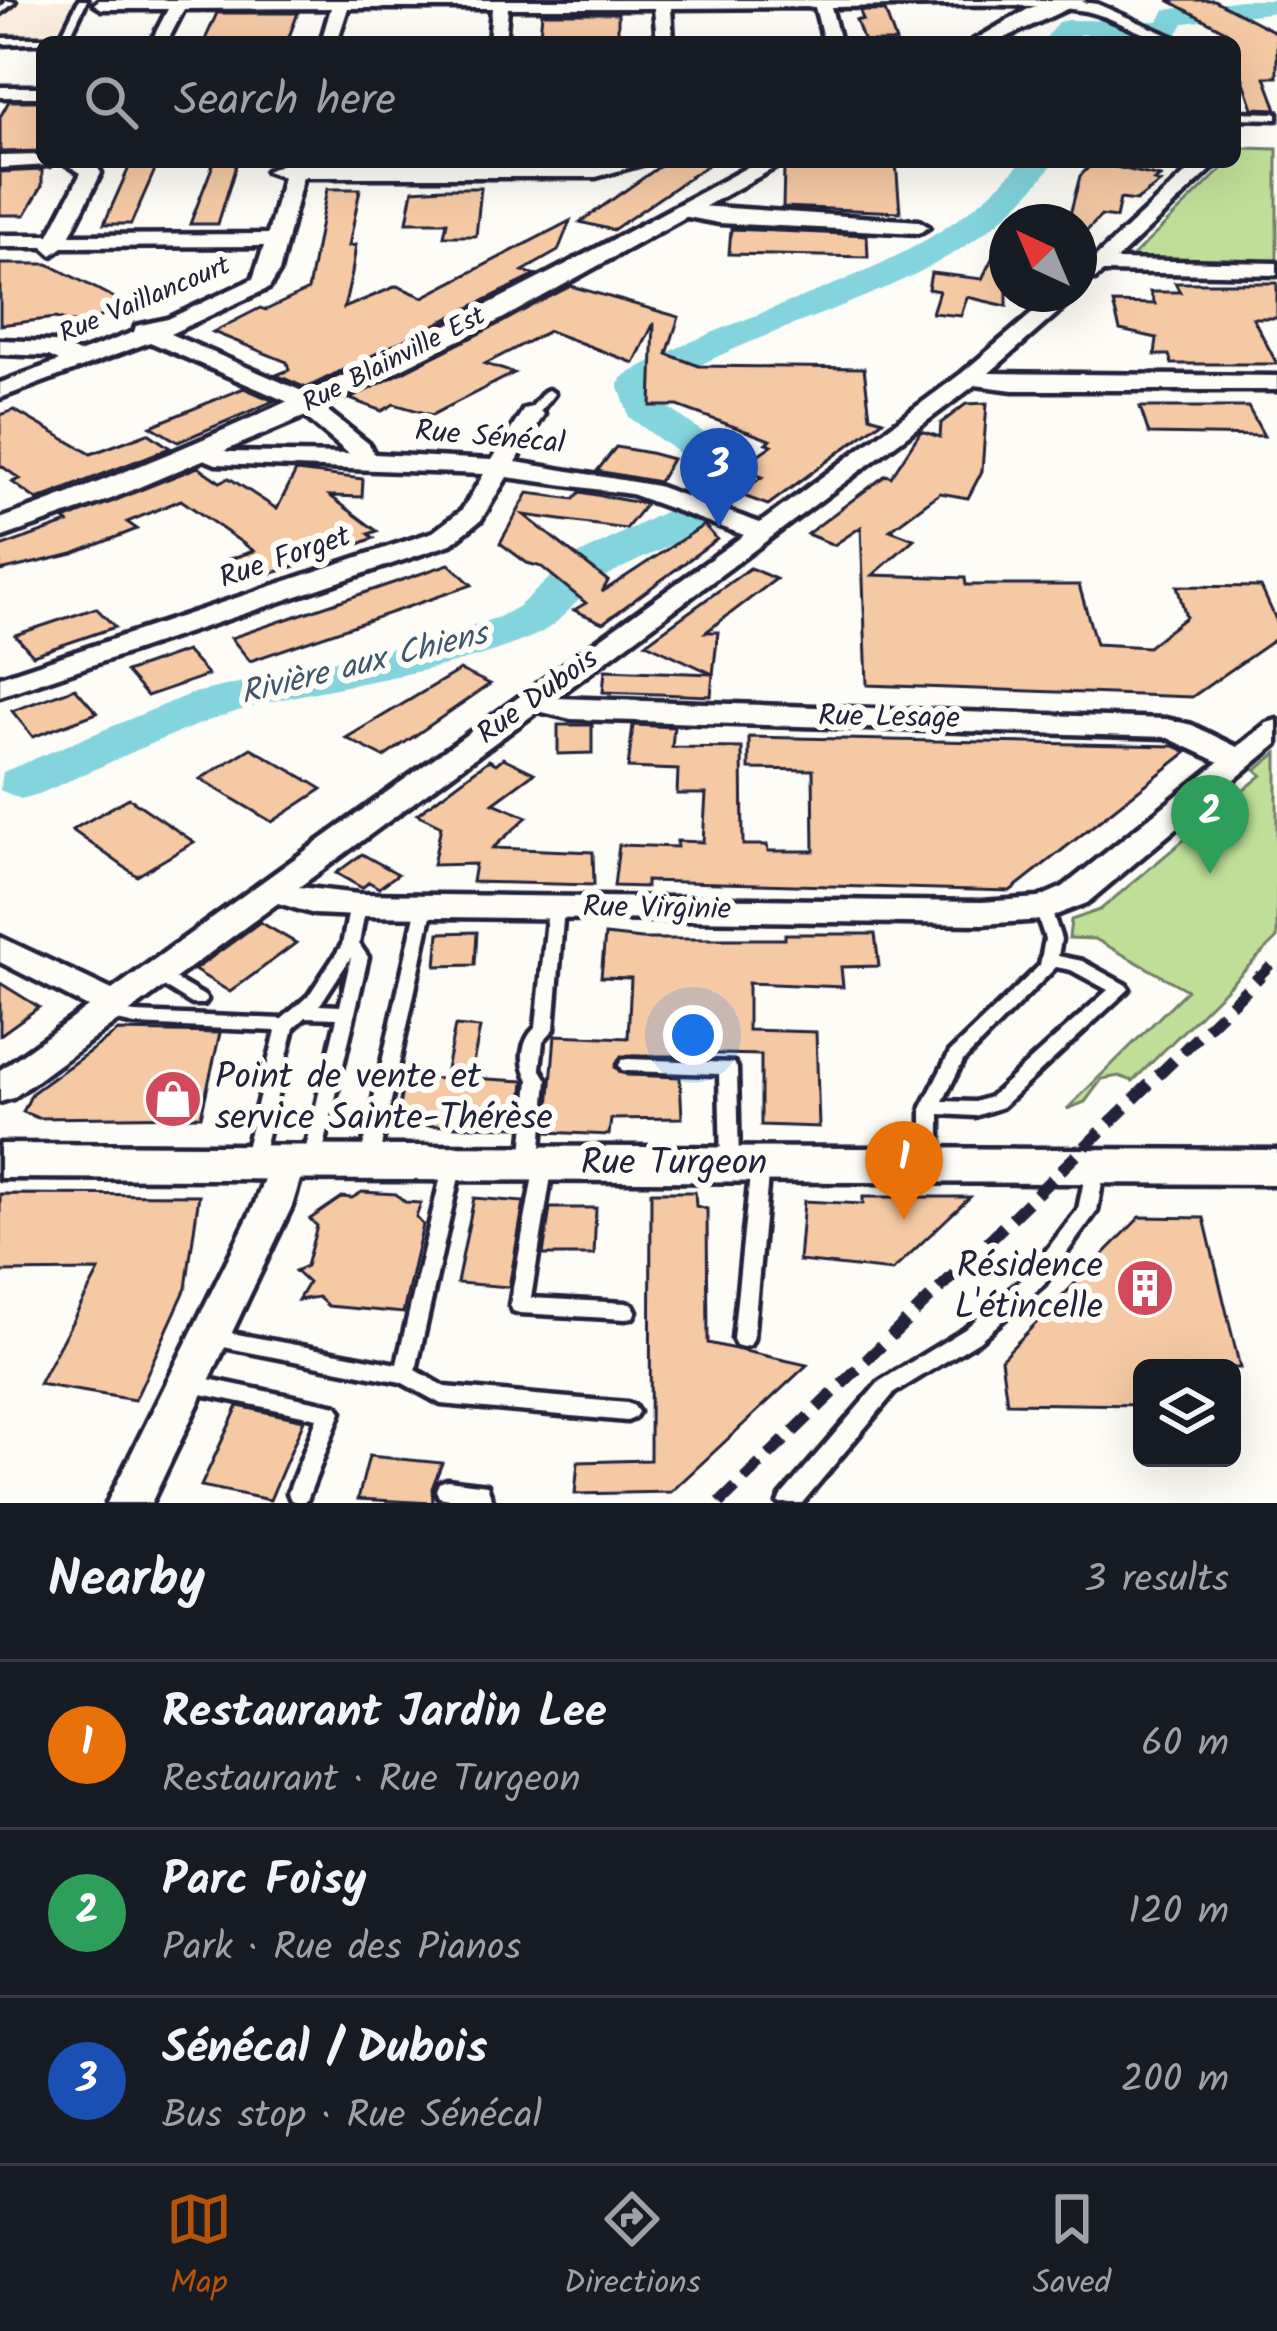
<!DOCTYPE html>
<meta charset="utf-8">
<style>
body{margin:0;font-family:Kalam,sans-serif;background:#20242c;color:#f1f3f6}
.controls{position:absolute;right:36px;bottom:36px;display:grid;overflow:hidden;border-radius:18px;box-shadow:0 12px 48px #0002}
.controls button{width:108px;height:108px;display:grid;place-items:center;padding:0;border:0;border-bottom:3px solid #363941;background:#171b24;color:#f1f3f6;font:60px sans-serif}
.compass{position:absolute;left:989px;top:204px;width:108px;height:108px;border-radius:50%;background:#171b24;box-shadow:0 12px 48px #0002;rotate:316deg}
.you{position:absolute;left:693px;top:1035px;width:42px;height:42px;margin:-30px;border:9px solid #fff;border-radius:50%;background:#1a73e8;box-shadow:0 0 0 18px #1a73e833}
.badge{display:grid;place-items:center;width:78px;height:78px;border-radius:50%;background:#b45309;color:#fff;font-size:39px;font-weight:700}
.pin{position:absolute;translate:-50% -99px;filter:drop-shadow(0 3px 6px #0008)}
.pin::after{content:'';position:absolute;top:63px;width:42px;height:36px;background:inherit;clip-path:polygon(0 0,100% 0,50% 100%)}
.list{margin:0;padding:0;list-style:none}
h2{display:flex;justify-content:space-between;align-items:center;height:156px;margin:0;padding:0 48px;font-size:51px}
h2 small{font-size:39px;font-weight:400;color:#9ea1a6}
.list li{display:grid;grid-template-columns:78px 1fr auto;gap:36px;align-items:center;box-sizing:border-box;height:168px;padding:0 48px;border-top:3px solid #363941}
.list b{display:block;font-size:45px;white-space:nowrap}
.list p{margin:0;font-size:39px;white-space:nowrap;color:#9ea1a6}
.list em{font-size:39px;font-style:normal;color:#9ea1a6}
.icon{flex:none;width:66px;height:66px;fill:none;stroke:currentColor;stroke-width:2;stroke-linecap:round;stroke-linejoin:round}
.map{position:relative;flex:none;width:1277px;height:1503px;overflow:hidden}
.search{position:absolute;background:#171b24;box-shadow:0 12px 48px #0002;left:36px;right:36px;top:36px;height:132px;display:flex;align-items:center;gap:30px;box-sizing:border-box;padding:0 42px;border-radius:18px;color:#9ea1a6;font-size:45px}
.sheet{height:660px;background:#171b24}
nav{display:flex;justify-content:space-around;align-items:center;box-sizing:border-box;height:168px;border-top:3px solid #363941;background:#171b24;font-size:33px;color:#9ea1a6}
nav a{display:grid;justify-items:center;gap:6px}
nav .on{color:#b45309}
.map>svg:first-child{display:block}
.built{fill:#fbedde}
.green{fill:#bfdf98;stroke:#70806a;stroke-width:3}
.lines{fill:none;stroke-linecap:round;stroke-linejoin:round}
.river{fill:#83d4dd;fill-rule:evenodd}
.building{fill:#f5c9a4;stroke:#22223b;stroke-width:3}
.service-casing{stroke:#22223b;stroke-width:9}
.minor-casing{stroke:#22223b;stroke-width:9}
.tertiary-casing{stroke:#22223b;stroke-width:9}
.service{fill:#fdfcf7;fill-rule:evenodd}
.minor{fill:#fdfcf7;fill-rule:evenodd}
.tertiary{fill:#fdfcf7;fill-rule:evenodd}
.rail-far1{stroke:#22223b;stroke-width:9;stroke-dasharray:18 9;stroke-linecap:butt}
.rail{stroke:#22223b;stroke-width:12;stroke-dasharray:22 12;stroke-linecap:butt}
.labels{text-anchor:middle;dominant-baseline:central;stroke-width:12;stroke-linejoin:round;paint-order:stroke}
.far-street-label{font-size:27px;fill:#22223b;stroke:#fdfcf7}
.street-label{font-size:30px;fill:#22223b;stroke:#fdfcf7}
.water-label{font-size:33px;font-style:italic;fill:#3f576c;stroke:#fdfcf7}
.near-poi-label{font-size:36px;fill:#22223b;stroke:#fdfcf7;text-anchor:start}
.near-street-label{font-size:36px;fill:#22223b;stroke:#fdfcf7}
</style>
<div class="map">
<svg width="1277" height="1503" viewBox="0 0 1277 1503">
<rect width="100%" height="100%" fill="#fdfcf7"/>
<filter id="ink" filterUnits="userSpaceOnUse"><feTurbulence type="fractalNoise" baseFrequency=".00833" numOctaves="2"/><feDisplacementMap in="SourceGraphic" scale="24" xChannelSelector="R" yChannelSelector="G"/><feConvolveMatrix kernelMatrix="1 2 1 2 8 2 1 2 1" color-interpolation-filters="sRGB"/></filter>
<g filter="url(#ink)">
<path class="built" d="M0,0H94L69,42L42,43H0Z"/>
<g class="green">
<path d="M1243,148L1277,149V261L1130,259L1229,162H1235Z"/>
<path d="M1277,753V938L1133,1081L1119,1076L1102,1079L1085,1102L1067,1109L1187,990L1095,939L1069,938L1071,920L1100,910L1262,775L1256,770Z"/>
</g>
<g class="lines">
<g class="river">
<path d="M1241,0H1277V12L1184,23L1176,36L1166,38L1080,34L1072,42H1043L1058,22L1068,20L1158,21L1165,10Z"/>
<path d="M1021,162H1054C961,295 788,307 659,388L662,403L735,455C776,514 636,556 604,578C578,595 563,624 534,636C444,675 344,682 251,707C177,728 109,764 39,794L21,799L0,790L3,772L190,694L431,639L499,617L519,606L570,559L678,505L700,482L699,468L629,417L618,384L624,376C754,299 919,281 1021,162Z"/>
</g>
</g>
<g class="building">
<path d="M1168,0H1214L1277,33V77H1265L1277,109L1253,108L1242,76L1235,75V42L1227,32Z"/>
<path d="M860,11H885L896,42H864L856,20H863Z"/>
<path d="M217,13H298L287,42H204Z"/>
<path d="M542,13H618V33L540,34Z"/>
<path d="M9,101H42V151L0,152V117Z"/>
<path d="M214,162H237L218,224H190Z"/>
<path d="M666,162H712L613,230L580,222Z"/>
<path d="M789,162H896L900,212L783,207L784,168Z"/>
<path d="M1094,162L1160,177L1154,181L1160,183L1136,201L1120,199L1116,218L1101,216L1079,239V222H1068L1080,176Z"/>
<path d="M131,163H158L131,224H104Z"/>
<path d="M42,170V186L25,215H0V172Z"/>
<path d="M444,188H481L476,236H444L447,222H407L413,190Z"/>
<path d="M327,189H360L349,246L356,245L352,273L344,308L397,286L423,297L570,221L558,251L523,271L536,275L306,388L276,375L289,370L287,362L213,332L260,308L266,310L308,290Z"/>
<path d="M1007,228V306L967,297L961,316L932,313L939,291L928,289L931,273L982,279Z"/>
<path d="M731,229L867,235L868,257L729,254Z"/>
<path d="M0,264H48L130,306L79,325L55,318L0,325Z"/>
<path d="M1175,283H1277V318H1253L1277,364H1172L1169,355H1155L1157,338L1120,330L1113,303L1155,304L1150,292H1180Z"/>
<path d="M571,286L679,317L667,354L699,366L864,368L870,416L883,420L768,505L738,494L762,477L739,468L772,445L766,443L770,440L678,406H651L654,323L634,363L549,331L485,364L514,373L432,415L394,404L382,411L350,399Z"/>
<path d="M244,388L274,401L178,442L151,426Z"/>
<path d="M987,403L982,471L968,498L940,493L890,530L914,539L873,575L965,578L966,585H1079L1096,644L1148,647L1186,617L1177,586L1261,587L1277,622V638L1192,697L867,685L861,527L834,545L807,534L886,475L891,477L921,431L940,437L941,423L966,404Z"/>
<path d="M1140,407H1248L1264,436L1149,434Z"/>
<path d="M14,410L91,454L148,433L170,448L37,500L12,482L20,479L0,465V415Z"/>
<path d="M616,447L650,453L672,459L659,482L597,471Z"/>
<path d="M198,467L220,482L229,478L277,509L296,471L363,479L362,497L330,496L377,531L369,534L374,538L328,556L247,581L226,560L254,551L181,500L127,522L137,529L73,554L0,571V547L68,523L64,520Z"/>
<path d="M580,492L646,504L626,529L524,515L608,581L602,592L704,525L717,539L603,623L574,610L586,603L542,567L527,563L500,543L528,493L574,499Z"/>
<path d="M449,564L472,585L250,661L231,638Z"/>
<path d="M750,568L776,579L706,632H718L713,674L646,643Z"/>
<path d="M96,608L115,627L33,655L15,635Z"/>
<path d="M186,651L208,675L147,696L126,672Z"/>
<path d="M460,670L490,684L384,757L346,738Z"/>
<path d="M605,670L713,674L711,696L603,692Z"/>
<path d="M75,688L97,713L33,737L12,711Z"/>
<path d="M558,725H592V753L558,754Z"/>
<path d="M633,725L674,727L672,747L742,748L743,845H767L768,851H814L813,770L749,769V737L1174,746L1187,752L1010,891L646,881V887L614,886L619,845L677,847V841L703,842L706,794H677L678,770L628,768Z"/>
<path d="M251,748L302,777L322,789L272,822L200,779Z"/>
<path d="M503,758L534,773L493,803L527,817L493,848L593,852L594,885L472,882L475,864L433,865L441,826L417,814L489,760L496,764Z"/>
<path d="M129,798L194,842L137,876L72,830Z"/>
<path d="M362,854L398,874L379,888L369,882L362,888L336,873Z"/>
<path d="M260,922L296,943L230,992L194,970Z"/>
<path d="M477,932L475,965L436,966L439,933Z"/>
<path d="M785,934H875L879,966L841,967L843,987L748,983V1030L816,1032L819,1127L761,1125V1055L678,1053V1056H621L615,1067L627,1075L680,1077L682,1118L611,1119L609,1135L547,1132L555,1035L628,1038L631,978L601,977L605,935L641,939H785Z"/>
<path d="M0,983L39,1007L0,1035Z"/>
<path d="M455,1026L480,1028L470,1078L524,1081L520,1127L395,1125L405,1077L444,1079Z"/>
<path d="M118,1031L220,1033L201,1116L38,1118L23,1112L32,1093Z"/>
<path d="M362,1192L396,1194L405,1202L421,1203L416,1217L423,1225L403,1313L328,1306L318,1297L298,1300L308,1283L295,1271L306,1266L317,1226L310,1219L342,1197L352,1198Z"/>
<path d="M651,1192H695L696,1206L707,1209L708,1343L807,1365L671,1492L575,1494L578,1462L650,1460Z"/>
<path d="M0,1194L199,1195L186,1288L135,1400L39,1384L99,1271L0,1272Z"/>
<path d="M863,1197H970L892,1271L799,1261L804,1201L863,1204Z"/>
<path d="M474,1198L524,1202L509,1287L457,1283Z"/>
<path d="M550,1208H596L594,1255H543Z"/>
<path d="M1140,1217L1204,1218L1240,1368H1142V1405L1007,1403L1001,1359Z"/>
<path d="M238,1406L304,1420L270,1500L201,1486Z"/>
<path d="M369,1456L442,1463L432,1488L433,1503L358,1499Z"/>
</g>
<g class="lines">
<g class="service-casing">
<g id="service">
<path d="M4,0L15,2L0,14V8L6,2Z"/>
<path d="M79,0H87L67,42L0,44V38H60Z"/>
<path d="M1235,112L1277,113V119L1235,118Z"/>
<path d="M548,390L552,392L554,394L536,417H528L526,414L544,392Z"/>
<path d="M358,900L366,905L359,944L368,957L321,1160L319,1165L312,1167L305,1165L303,1160L337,1018L306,1017L294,1028L261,1160L259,1165L252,1167L245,1165L243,1160L276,1031L135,1025L117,1021L104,1005L107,1001C118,998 122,1004 128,1012L135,1013L282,1019L309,995L342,945L350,905ZM351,957L340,1006L319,1005L321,1003Z"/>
<path d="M425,901L433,906L378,1161L376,1166L369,1168L362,1166L360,1161L417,906Z"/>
<path d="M556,903L562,904L564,908L554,1029L543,1041L540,1068L547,1080L540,1158L551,1159L553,1164L531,1298L626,1303L633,1305L636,1311L633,1317L626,1319L520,1313L513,1311L510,1305L534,1170L523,1169L521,1164L529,1080C519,1062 521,1041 536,1027L548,908L550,904Z"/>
<path d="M1043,904L1049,905L1051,909L1061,939L1058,956L1082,961L1126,985L1129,989L1002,1107L975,1116L940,1114V1164L938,1169L931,1171L924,1169L922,1164V1107L950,1052L1040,965L1045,939L1035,909L1037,905ZM1056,967L1071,970L1108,990L990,1097L975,1102L943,1101L963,1061Z"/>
<path d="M156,968L204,996L207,1000L204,1004H192L150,978L147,974L150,970Z"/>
<path d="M628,1059L734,1063L737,1068L739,1165L737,1170L730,1172L723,1170L721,1165L719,1074L628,1071L622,1070L619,1065L622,1060Z"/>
<path d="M453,1156L460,1158L462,1163L416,1370L445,1387L627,1403L634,1406L638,1412L634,1418L627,1421L441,1404L401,1382L203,1343L200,1337L203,1331L210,1329L397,1364L444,1163L446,1158Z"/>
<path d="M760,1158L767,1160L769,1165L753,1339L750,1345L743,1347L736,1345L733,1339L751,1165L753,1160Z"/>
<path d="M1096,1159L1103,1161L1105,1166L1097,1211L1044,1284L979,1341L894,1393L802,1503H778L781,1496L880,1381L965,1329L1030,1272L1078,1209L1087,1166L1089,1161Z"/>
<path d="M189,1375L337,1406L341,1412L307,1500L299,1503L291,1500L288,1493L317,1418L182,1390L179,1384L182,1378Z"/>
<path d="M447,1480L487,1485L493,1503H471L439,1497L436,1490L439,1483Z"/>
</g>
</g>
<g class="minor-casing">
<g id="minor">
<path d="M99,0H1067L1097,4L1184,42C1148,42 1121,19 1086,11C1018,0 904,7 831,7L840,42H824L815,7L671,8L673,42H657L654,8H508L505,42H489L492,8H348L337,42H321L331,8L184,9L167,42H151L168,9H102L94,4Z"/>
<rect x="0" y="87" width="42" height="10"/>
<path d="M42,155V162H51L49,165L0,168V156Z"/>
<path d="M63,162H94L101,173L70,235L268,234L283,177L266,171L287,162H649L596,177H303L279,272L269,288L170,334L304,392L369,444L374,454L492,460L524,409L532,407L544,414L516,462L657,486L760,523L962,373L1055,294H1079L989,373L1277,376V390H1013L975,385L556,698L1166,719L1192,725L1237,747L1267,723L1277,720V744L1087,903L1043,920L982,924L358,916L314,914L278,903L13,1098L0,1102V1070L88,1007L0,962V937L112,990L744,535L631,494L507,477L481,520L451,544L0,696V677L433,532L462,510L484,474L216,464L197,456V446L206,444L229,452L349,454L288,402L150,342L0,398V383L59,361L49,356L0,354V340L54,342L79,353L134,332L136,326L168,319L253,279L264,246L63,247L52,255L43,247H0V235H49L81,173ZM538,711L571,719L1166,737L1219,762L1063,887L1038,898L982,902L358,894L299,887Z"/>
<path d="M1198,162H1219L1116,260L1277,263V275L1103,272L1095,279H1081V271Z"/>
<path d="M684,205L919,221L929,227L919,233L719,223L677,215L674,211Z"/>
<path d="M286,1150L299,1154L305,1164L292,1206L151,1503H107L254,1206L273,1154Z"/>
</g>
</g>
<g class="tertiary-casing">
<g id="tertiary">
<path d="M1056,0H1086L996,42H971L1030,8Z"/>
<path d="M757,162H785L500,320L308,415L111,499L0,538V519C264,425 511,296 757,162Z"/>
<path d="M0,1144L1277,1150V1184L0,1178Z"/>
</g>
</g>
<use href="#service" class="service"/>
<use href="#minor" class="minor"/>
<use href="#tertiary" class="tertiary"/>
<path class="rail-far1" d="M1258,978L1277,959"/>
<path class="rail" d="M720,1503L1261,975"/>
</g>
</g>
<defs>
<g id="shop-disc" transform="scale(3)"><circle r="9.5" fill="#d1495b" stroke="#fdfcf7"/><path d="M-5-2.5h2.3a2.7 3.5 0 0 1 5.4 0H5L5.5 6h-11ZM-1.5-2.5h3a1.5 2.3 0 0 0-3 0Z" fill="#fff"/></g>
<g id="building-disc" transform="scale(3)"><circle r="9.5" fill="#d1495b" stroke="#fdfcf7"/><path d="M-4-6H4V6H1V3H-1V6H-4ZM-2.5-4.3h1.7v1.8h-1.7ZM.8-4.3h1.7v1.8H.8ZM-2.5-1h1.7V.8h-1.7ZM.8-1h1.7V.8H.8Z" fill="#fff"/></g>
</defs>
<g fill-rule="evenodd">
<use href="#shop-disc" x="173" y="1099"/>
<use href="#building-disc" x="1145" y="1288"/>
</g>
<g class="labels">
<g class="far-street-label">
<text transform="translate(145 300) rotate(-23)">Rue Vaillancourt</text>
<text transform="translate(394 360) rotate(-27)">Rue Blainville Est</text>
</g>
<g class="street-label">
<text transform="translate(490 438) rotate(5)">Rue Sénécal</text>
<text transform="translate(285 558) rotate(-19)">Rue Forget</text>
<text transform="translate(538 697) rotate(-36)">Rue Dubois</text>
<text transform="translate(889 718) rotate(1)">Rue Lesage</text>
<text transform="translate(657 909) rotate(1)">Rue Virginie</text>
</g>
<g class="water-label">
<text transform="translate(364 665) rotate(-14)">Rivière aux Chiens</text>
</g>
<g class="near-poi-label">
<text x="215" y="1078">Point de vente et<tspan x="215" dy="41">service Sainte-Thérèse</tspan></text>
<text x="1103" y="1267" text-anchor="end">Résidence<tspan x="1103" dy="41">L'étincelle</tspan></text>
</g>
<g class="near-street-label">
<text x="674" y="1164">Rue Turgeon</text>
</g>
</g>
</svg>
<div class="controls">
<button><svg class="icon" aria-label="layers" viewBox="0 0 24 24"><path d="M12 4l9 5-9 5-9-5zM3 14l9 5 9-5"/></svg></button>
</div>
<svg class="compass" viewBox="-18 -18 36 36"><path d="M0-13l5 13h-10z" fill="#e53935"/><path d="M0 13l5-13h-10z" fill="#9ea1a6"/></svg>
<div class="you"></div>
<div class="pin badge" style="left:904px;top:1220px;background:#e8710a">1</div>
<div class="pin badge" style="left:1210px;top:874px;background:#2e9e5b">2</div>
<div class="pin badge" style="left:719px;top:527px;background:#1a4fb4">3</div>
<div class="search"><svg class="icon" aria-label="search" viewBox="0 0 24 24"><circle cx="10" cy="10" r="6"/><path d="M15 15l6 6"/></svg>Search here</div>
</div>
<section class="sheet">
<h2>Nearby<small>3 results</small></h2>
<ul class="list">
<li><span class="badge" style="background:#e8710a">1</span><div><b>Restaurant Jardin Lee</b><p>Restaurant · Rue Turgeon</p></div><em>60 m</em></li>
<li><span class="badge" style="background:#2e9e5b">2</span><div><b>Parc Foisy</b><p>Park · Rue des Pianos</p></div><em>120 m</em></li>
<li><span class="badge" style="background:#1a4fb4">3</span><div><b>Sénécal / Dubois</b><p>Bus stop · Rue Sénécal</p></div><em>200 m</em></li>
</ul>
</section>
<nav>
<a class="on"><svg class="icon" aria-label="map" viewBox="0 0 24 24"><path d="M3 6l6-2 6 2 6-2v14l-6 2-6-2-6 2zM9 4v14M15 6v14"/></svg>Map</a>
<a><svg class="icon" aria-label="directions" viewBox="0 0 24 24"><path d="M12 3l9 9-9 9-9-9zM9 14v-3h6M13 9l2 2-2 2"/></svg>Directions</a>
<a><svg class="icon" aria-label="saved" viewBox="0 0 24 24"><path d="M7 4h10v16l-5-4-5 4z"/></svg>Saved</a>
</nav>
